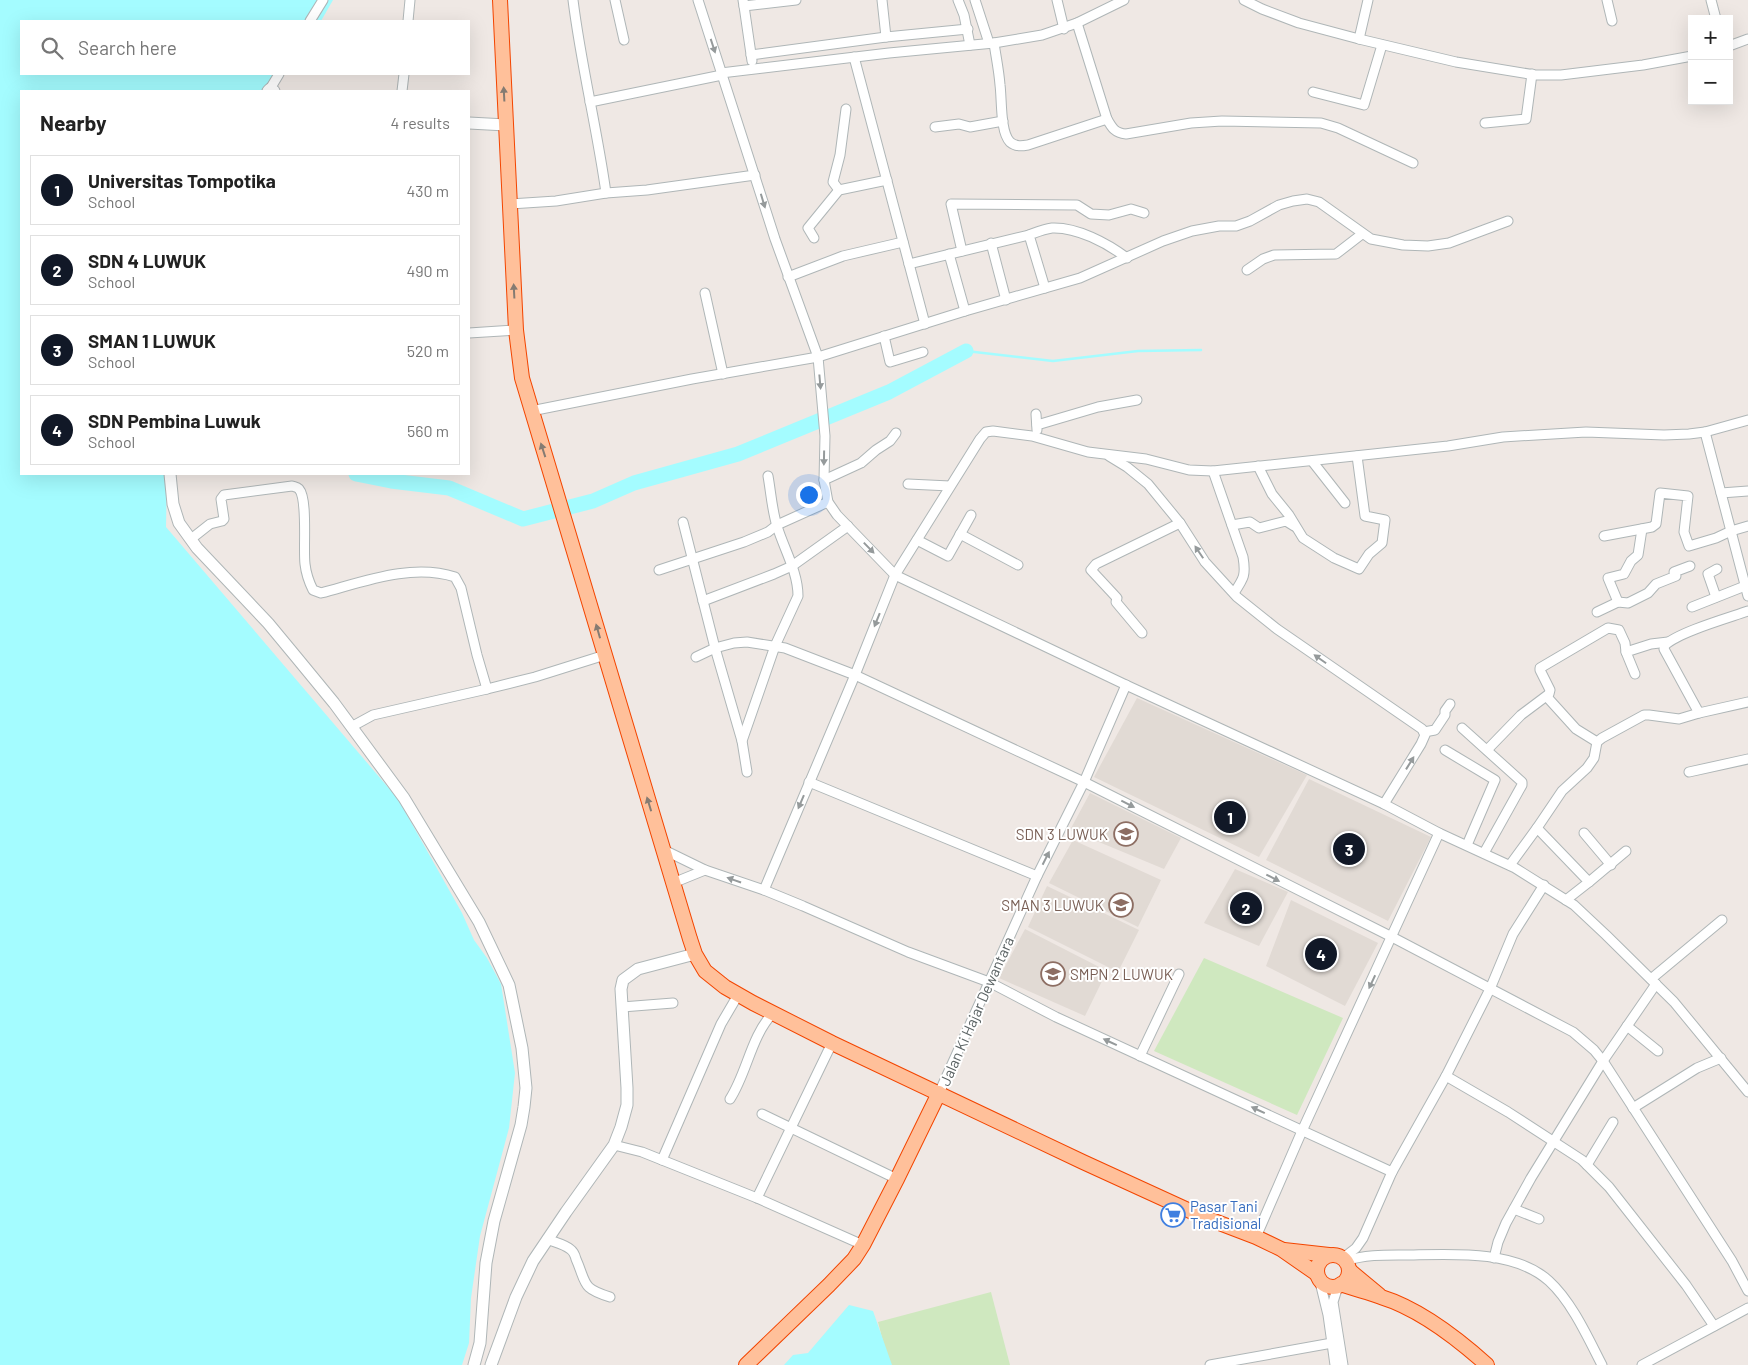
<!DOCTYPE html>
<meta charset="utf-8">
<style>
body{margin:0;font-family:Barlow,sans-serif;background:#f6f6f6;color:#222}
.controls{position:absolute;right:15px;top:15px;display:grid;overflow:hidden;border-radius:0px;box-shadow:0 5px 20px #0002}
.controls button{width:45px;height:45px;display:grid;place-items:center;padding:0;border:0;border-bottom:1px solid #e0e0e0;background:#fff;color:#222;font:25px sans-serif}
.you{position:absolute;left:808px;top:494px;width:18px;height:18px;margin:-12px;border:4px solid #fff;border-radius:50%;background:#1a73e8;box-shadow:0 0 0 8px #1a73e833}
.badge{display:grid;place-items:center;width:32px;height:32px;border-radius:50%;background:#111827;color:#fff;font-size:16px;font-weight:700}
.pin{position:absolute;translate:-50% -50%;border:2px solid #fff;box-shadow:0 1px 5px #0006}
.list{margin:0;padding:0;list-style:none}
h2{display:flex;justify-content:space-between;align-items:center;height:65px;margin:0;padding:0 20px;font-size:21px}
h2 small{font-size:16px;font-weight:400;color:#767676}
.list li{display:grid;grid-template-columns:32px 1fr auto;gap:15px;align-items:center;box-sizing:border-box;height:70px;margin:0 10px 10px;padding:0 10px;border:1px solid #e0e0e0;border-radius:0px}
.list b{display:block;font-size:19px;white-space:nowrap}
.list p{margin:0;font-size:16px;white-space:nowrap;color:#767676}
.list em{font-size:16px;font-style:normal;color:#767676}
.icon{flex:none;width:28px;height:28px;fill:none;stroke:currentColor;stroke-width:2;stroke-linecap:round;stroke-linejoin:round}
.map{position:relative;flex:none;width:1748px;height:1365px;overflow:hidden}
.search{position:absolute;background:#fff;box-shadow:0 5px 20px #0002;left:20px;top:20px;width:450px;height:55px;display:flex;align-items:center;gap:12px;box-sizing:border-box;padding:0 18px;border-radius:0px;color:#767676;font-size:19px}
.panel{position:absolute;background:#fff;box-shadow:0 5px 20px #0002;left:20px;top:90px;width:450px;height:385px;border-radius:0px}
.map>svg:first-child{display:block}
.education{fill:#e1dad4}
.green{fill:#cfe8bf}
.water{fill:#a4fcff}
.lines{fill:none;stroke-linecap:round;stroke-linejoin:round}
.stream{stroke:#a4fcff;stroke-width:2.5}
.river{stroke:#a4fcff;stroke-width:15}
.minor-casing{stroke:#afb6b7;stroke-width:11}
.tertiary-casing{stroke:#afb6b7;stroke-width:13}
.trunk-casing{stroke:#f34500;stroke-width:16}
.minor{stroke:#fff;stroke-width:9}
.tertiary{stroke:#fff;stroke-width:11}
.trunk{stroke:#ffc09a;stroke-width:14}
.oneway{fill:#959a9b}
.oneway2{fill:#857b72}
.labels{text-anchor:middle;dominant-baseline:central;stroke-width:4;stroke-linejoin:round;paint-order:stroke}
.education-label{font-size:15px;fill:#785e54;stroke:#fff;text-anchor:end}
.street-label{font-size:15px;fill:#5c6465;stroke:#fff}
.shop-label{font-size:15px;fill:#366cbe;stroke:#fff;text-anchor:start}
</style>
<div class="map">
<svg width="1748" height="1365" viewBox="0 0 1748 1365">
<rect width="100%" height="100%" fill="#efe8e4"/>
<g class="education">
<path d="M1137,698L1307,775L1259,857L1094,777Z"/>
<path d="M1309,779L1431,837L1388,921L1266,860Z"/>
<path d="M1090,793L1181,838L1164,869L1070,830Z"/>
<path d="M1073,840L1161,880L1138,927L1049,883Z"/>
<path d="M1235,869L1288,892L1259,946L1204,923Z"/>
<path d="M1047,886L1139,930L1118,972L1028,927Z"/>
<path d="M1291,900L1378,943L1345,1006L1266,966Z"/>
<path d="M1025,929L1107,971L1085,1016L999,978Z"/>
</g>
<g class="green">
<path d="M1204,958L1343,1018L1297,1115L1154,1051Z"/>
<path d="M991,1292L1010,1365H889L878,1322Z"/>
</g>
<g class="water">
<path d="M0,0H333L321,21H21V74H274L264,91H21V474H167L166,527L398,799L462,913L474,940L487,958L501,984L515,1073L509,1128L480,1236L471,1298L469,1343L462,1365H0Z"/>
<path d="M849,1305L873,1311L892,1365H784L793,1355L808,1353Z"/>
</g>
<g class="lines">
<path class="stream" d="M966,351L1053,361L1138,351L1201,350"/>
<path class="river" d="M356,474L391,481L449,488L523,519L593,501L634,483L738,454L889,392L966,351"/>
<g class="minor-casing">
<g id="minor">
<path d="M573,0C581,65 597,128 606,193"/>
<path d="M615,0L624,40"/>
<path d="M698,0L775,239L818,357L825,436L824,480L828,502L837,515L895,575L1126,685L1384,804L1439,833L1302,1131L1256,1237"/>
<path d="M743,0L744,6L796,0"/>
<path d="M882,0L886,37L968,29"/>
<path d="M958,0L964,15L970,45"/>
<path d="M975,0L989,43"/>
<path d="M1057,0L1064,29"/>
<path d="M1244,0L1262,9L1299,23L1359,39L1456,62L1535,75H1561L1643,65L1692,56"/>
<path d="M1607,0L1612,21"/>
<path d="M1711,0L1716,19"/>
<path d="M744,6L752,61"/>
<path d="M310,21L323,0"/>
<path d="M408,21L410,0"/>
<path d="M1077,23L1107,119C1112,128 1115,133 1126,134L1191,123L1222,121L1321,123L1338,128L1413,163"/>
<path d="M1359,39L1368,0"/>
<path d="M994,43C996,57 999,71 1000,85C1002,99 1000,132 1010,142C1016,147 1022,146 1028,145L1107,119"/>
<path d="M1729,46L1748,39"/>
<path d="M751,55L886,37"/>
<path d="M854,57L925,324"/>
<path d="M721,73L889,53L994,43L1042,35L1077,23L1124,0"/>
<path d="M270,89L279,74"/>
<path d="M402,91L404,74"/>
<path d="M1313,92L1364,105L1382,45"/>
<path d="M590,102L722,75"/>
<path d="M1485,123L1526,119L1532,74"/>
<path d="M935,127L959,124L970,127L1003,121"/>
<path d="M839,190L833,182L840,155L846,109"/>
<path d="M510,204L556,201L606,193L647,190L755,175"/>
<path d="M814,238L808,228L839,190L887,180"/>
<path d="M991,243L1006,300"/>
<path d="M962,251L951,204L1077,205L1091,214L1109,215L1131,209L1144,213"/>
<path d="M949,254L965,311"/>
<path d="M909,264L1029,235"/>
<path d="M1247,270L1263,259L1274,255L1336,254L1362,234"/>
<path d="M788,277L843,256L903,242"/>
<path d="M1045,288L1029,235C1037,232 1044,229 1052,228C1077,227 1107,243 1127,258"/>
<path d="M705,293L723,374"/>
<path d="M469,333L516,330"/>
<path d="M884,336L890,362L923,352"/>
<path d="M531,411L692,379L818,357L965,311L1080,278L1163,241L1192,231L1219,226H1236L1250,221L1279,205L1293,201L1307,199L1319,202L1371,239L1403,245L1428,246L1449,243L1508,221"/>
<path d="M1036,414L1037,430"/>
<path d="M1037,425L1098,407L1137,400"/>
<path d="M1705,432L1748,596"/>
<path d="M1109,456L1127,467L1148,484L1180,523L1205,562L1237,597L1277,629L1422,729L1425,735L1421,744L1384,804"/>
<path d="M1312,461L1345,503"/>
<path d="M1258,466L1272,494L1289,515L1303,538L1334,558L1359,569L1369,554L1382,543L1385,520L1365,516L1357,456"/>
<path d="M1213,471L1243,557C1246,575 1244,578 1234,593"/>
<path d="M824,480L861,463L876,450L890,441L896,433"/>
<path d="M908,484L950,486"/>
<path d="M1721,493L1748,491"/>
<path d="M683,522L715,648L742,741"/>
<path d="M1232,525L1250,522L1259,528L1286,521L1294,526"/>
<path d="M960,534L1018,565"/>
<path d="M1604,536L1652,527L1656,524L1660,493L1688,496L1684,532L1689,546L1716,538L1731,531L1748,526"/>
<path d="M191,539L210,524L222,521L224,519L221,499L224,495L292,486C295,487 297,487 299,489C308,499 303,548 305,564C306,573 309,582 313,590L321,593C363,582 411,563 455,577L461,588L477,655L487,689L535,677L605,655"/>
<path d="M917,540L948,556L971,515"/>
<path d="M659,570L744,542L768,532L777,525L828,502"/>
<path d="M1716,597L1708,574L1717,569"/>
<path d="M703,601L774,574L792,566L848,526"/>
<path d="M1618,602L1608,578L1624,574L1631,561L1638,555L1642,529"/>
<path d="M1692,607L1745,586"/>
<path d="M1748,611C1728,618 1679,632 1665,645L1664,649L1699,713L1748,702"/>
<path d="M1597,612L1618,602L1628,603L1648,593L1656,584L1676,576L1674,572L1690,566"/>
<path d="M1142,633L1116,602L1117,598L1091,570L1096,564L1180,523"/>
<path d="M696,657L715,648L734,643L747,642L785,648L855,675L1084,782L1392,937L1573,1032L1594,1050L1603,1061L1732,1261L1748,1291"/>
<path d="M1635,674L1626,652L1651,644L1668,642"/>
<path d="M1547,697L1576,729L1597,742"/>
<path d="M351,727L373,715L487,689"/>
<path d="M1462,728L1522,782V785L1484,853"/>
<path d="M1424,732L1435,730L1445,715V711L1450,704"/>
<path d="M1445,750L1495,780L1467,845"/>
<path d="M1487,750L1521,715L1549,694L1550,690L1540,670V668L1608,628L1619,630L1625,643L1626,652"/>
<path d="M747,772L742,741L775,646L798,596C798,572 784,549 777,526C772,510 771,493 768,476"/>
<path d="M1689,772L1748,759"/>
<path d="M809,782L1037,876"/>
<path d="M1537,828L1562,791L1587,768L1594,758L1597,742L1602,738L1644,715H1649L1679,719L1699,713"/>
<path d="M1439,833L1515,868L1574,905L1606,935L1674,1002L1748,1092"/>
<path d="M1584,833L1611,865"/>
<path d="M664,850L705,870L764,890L803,906L908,952L989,982L1056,1017L1392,1172"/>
<path d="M1510,865L1537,828L1589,882L1566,900"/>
<path d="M1589,882L1626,851"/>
<path d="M673,883L705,870"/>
<path d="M764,890L855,675L895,575L980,439L986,432L993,431L1032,436L1088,452L1146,459L1189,470L1213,471L1448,446L1503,437L1586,432L1664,435L1689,434L1705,432L1748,420"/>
<path d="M1651,979L1722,920"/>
<path d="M622,1007L673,1003"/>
<path d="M1627,1026L1658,1051"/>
<path d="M1140,1056L1179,974"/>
<path d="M1446,1076L1508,1112L1582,1160L1609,1187L1686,1285L1714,1326"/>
<path d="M939,1093L1037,876L1084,782L1126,685"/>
<path d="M730,1099C747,1073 751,1036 773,1013"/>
<path d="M1633,1108L1697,1068L1721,1058"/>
<path d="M762,1114L897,1179"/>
<path d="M614,1145L642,1152L757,1198L863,1245"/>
<path d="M662,1160L721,1024L738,995"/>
<path d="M1587,1165L1613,1122"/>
<path d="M757,1198L832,1043"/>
<path d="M1514,1209L1539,1219"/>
<path d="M547,1239C554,1242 564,1244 570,1249C573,1251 575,1255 576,1259C587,1284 581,1288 610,1297"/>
<path d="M1343,1258L1356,1248L1363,1238L1392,1172L1446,1076L1490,989L1513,934L1544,885"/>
<path d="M1494,1258L1498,1242L1506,1223L1531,1178L1603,1061L1656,984"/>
<path d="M1346,1261C1366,1254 1388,1255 1410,1255C1453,1254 1515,1250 1549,1281C1572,1302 1588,1338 1602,1365"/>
<path d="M1319,1278L1328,1315L1335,1365"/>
<path d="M1338,1286L1333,1302L1343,1365"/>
<path d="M1210,1365L1332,1343"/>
<path d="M1642,1365L1748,1308"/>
</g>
</g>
<g class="tertiary-casing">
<g id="tertiary">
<path d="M268,91L270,89L274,91"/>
<path d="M469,123L506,125"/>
<path d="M170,474L173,504L179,523L197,548L268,623L297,658L334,703L404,798L479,922L509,985L522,1048L526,1088L524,1107L521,1125L494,1221L486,1263L480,1343L474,1365"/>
<path d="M491,1365L516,1297L533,1261L566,1212L614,1145L621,1127L627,1105V1088L621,989L623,980L638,969L695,954"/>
</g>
</g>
<g class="trunk-casing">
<g id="trunk">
<path d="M500,0L516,330L522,378L690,939L695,954L705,971L725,987L753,1003L832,1043L1083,1162L1201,1216L1256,1237L1281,1249L1317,1274"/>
<path d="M1284,1250L1329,1255"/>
<circle cx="1333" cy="1271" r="16"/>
<path d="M1349,1270L1379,1295"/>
<path d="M1341,1284C1354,1289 1368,1292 1381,1297C1420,1309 1457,1338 1487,1365"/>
<path d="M746,1365L829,1285L854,1259L863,1245L897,1179L939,1093"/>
</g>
</g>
<use href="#minor" class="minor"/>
<use href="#tertiary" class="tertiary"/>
<use href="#trunk" class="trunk"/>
</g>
<defs><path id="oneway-solid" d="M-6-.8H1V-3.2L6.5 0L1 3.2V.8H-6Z" transform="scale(1.25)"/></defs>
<g class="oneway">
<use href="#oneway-solid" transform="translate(713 46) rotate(72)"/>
<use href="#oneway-solid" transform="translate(763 201) rotate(73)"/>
<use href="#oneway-solid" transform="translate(820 382) rotate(85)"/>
<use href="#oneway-solid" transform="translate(824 458) rotate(91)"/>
<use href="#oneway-solid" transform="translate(869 548) rotate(46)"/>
<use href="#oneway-solid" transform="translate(1199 552) rotate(-124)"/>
<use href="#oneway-solid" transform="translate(877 620) rotate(112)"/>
<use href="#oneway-solid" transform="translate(1320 659) rotate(-145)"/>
<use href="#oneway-solid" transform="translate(1410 763) rotate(-58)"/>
<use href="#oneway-solid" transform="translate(801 802) rotate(113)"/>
<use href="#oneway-solid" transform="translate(1128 804) rotate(27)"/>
<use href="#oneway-solid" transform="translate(1046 858) rotate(-63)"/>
<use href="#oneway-solid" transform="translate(1273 878) rotate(27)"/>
<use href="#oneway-solid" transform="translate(734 880) rotate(-161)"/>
<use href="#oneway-solid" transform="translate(1372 982) rotate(115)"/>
<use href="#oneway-solid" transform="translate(1110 1042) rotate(-155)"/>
<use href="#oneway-solid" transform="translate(1258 1110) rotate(-155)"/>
</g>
<g class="oneway2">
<use href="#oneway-solid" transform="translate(504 94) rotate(-93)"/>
<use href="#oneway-solid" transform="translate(514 291) rotate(-93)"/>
<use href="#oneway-solid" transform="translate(543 450) rotate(-108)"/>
<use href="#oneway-solid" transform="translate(598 631) rotate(-106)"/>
<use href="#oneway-solid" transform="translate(649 804) rotate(-107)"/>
</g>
<defs>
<g id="school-ring" transform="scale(1.25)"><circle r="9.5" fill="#fff" stroke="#8d6e63" stroke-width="1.5"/><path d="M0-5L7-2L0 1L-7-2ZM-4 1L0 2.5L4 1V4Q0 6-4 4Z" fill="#8d6e63"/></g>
<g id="supermarket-ring" transform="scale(1.25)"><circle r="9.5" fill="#fff" stroke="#3f7fe0" stroke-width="1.5"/><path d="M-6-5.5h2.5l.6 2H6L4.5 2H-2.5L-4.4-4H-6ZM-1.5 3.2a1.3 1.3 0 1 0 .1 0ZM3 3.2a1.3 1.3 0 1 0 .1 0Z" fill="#3f7fe0"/></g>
</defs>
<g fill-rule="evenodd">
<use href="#school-ring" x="1126" y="834"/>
<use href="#school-ring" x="1121" y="905"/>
<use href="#school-ring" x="1053" y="974"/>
<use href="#supermarket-ring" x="1173" y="1215"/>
</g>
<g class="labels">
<g class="education-label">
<text x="1108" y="834">SDN 3 LUWUK</text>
<text x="1104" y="905">SMAN 3 LUWUK</text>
<text x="1070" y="974" text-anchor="start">SMPN 2 LUWUK</text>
</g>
<g class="street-label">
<text transform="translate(976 1011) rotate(-66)">Jalan Ki Hajar Dewantara</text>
</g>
<g class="shop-label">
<text x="1190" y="1206">Pasar Tani<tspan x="1190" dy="17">Tradisional</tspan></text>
</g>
</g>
</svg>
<div class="controls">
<button>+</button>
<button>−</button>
</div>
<div class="you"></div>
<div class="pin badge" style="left:1230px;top:817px">1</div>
<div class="pin badge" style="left:1246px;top:908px">2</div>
<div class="pin badge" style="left:1349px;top:849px">3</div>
<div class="pin badge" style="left:1321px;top:954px">4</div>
<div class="search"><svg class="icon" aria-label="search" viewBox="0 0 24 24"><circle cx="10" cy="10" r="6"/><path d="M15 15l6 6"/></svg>Search here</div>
<section class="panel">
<h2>Nearby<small>4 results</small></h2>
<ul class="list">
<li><span class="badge">1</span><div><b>Universitas Tompotika</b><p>School</p></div><em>430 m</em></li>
<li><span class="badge">2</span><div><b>SDN 4 LUWUK</b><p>School</p></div><em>490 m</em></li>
<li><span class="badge">3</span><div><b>SMAN 1 LUWUK</b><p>School</p></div><em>520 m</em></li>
<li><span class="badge">4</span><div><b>SDN Pembina Luwuk</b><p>School</p></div><em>560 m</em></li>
</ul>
</section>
</div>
